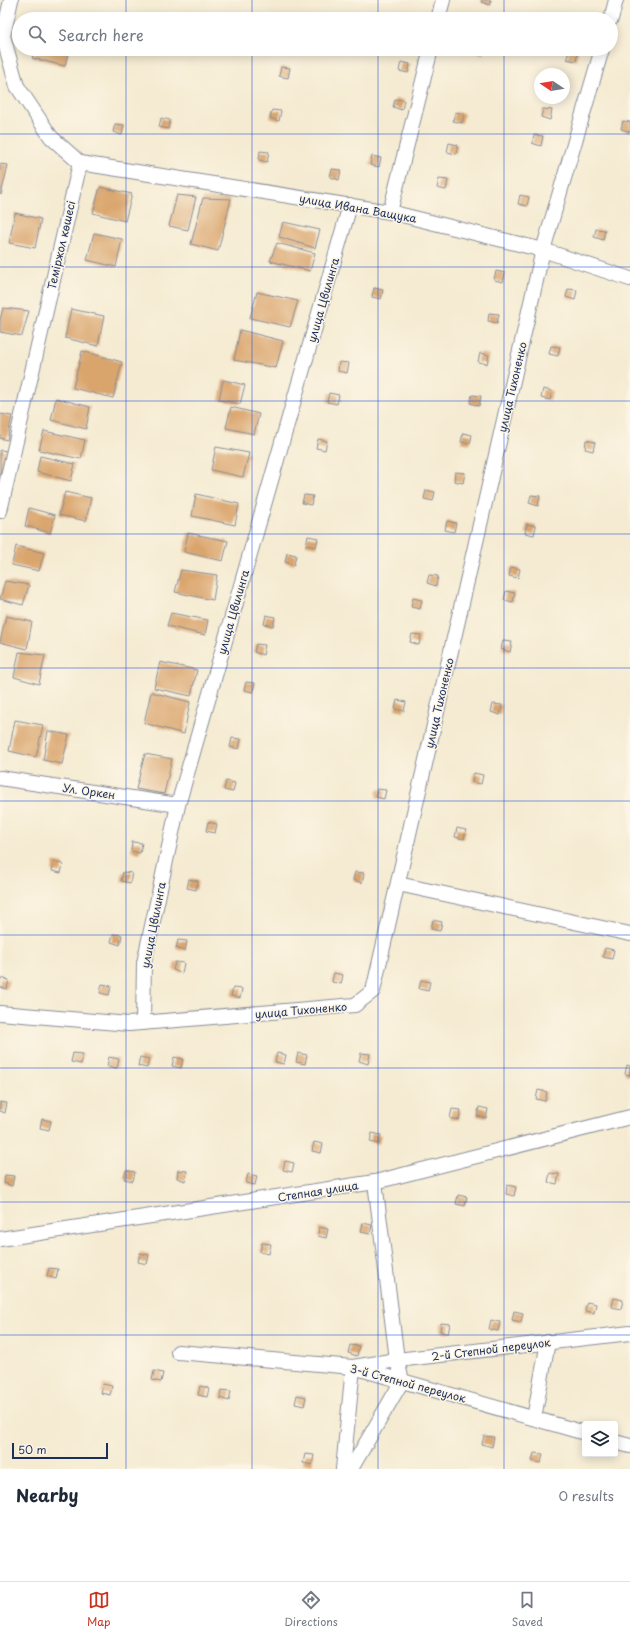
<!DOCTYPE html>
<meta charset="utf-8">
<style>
body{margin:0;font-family:"Playpen Sans",sans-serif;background:#f2f2f3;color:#1f2937}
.controls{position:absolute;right:12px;bottom:12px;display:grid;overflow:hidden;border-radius:4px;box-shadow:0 2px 10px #0003}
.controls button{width:36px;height:36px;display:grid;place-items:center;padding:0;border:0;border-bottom:1px solid #e0e1e3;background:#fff;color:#1f2937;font:20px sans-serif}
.compass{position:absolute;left:534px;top:68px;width:36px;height:36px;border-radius:50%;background:#fff;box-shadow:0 2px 10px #0003;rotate:282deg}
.scale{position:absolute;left:12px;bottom:10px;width:96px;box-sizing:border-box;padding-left:4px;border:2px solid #1b2f5e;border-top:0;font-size:11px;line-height:14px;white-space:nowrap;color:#1b2f5e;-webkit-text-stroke:3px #fcf5e5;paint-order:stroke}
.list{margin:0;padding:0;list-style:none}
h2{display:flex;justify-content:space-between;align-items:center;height:52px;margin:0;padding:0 16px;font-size:17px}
h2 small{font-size:13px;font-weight:400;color:#747a83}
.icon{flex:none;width:22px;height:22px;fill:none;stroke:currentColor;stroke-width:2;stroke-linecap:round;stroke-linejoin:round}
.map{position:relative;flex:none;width:630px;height:1469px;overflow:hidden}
.search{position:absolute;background:#fff;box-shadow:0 2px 10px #0003;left:12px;right:12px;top:12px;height:44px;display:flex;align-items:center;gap:10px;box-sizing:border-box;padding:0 14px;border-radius:22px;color:#747a83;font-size:15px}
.sheet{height:112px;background:#fff}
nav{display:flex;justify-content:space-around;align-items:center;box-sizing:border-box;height:56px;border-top:1px solid #e0e1e3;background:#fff;font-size:11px;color:#747a83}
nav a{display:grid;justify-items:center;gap:2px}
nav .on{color:#c8321e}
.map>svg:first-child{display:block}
.building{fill:#daa56d}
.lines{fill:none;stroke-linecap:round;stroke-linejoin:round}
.minor-casing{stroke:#888d98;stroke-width:16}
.minor{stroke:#fff;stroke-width:14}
.grid{fill:none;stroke:#1d4ed8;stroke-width:1;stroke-opacity:0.55}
.labels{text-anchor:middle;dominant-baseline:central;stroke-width:3;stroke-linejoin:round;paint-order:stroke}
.street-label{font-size:11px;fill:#1b2f5e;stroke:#fcf5e5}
</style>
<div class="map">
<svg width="630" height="1469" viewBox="0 0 630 1469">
<rect width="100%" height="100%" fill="#fcf5e5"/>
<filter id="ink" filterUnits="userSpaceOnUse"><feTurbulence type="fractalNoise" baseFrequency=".025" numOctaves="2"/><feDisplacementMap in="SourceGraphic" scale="8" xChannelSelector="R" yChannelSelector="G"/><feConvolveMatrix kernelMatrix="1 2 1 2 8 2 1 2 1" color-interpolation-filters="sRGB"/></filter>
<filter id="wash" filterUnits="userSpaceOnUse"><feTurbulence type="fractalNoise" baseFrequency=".012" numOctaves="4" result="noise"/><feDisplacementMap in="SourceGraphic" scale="16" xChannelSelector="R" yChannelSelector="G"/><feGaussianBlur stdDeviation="0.9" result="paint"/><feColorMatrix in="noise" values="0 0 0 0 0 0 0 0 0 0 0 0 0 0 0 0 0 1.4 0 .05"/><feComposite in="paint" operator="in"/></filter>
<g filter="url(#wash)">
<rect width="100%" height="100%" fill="#f5ebd2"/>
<g id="blocks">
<g class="building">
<path d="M482,0H491L490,5L481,2Z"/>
<path d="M579,14L588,16V19H578Z"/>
<path d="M43,16L52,18V19H42Z"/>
<path d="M35,49H69L65,66L32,58Z"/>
<path d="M474,49H484L483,55L474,52Z"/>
<path d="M569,50L578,52L576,61L567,59Z"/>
<path d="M401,62L410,64L408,73L399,71Z"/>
<path d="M281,67L290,68L288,78L279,76Z"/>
<path d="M395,99L404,100L402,110L393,107Z"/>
<path d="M543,109L552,110L550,120L541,117Z"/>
<path d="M272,110L281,111L279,121L270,118Z"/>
<path d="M455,112L464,114L462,123L453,121Z"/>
<path d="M161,118L170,120L168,129L159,127Z"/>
<path d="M623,121L630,122V132L621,129Z"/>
<path d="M115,124L124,125L122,135L113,132Z"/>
<path d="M534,135L543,136L541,146L532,143Z"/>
<path d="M449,143L458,145L456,154L447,152Z"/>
<path d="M260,151L269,152L267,162L259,160Z"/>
<path d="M372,156L381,158L379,167L370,165Z"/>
<path d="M0,164L8,165L1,195L0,194Z"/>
<path d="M332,169L341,170L339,180L330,177Z"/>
<path d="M439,179L448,180L446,190L437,188Z"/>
<path d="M100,187L132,194L125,221L93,213Z"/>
<path d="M177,195L196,197L188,230L169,226Z"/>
<path d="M520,195L529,197L527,206L518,204Z"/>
<path d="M203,198L231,199L218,251L191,244Z"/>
<path d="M15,213L41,219L35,248L9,243Z"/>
<path d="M283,222L320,230L315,248L279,237Z"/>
<path d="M596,229L605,230L603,240L594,237Z"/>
<path d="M94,233L122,239L116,267L87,260Z"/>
<path d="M277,243L315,253L310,271L270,261Z"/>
<path d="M496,271L505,273L503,282L494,280Z"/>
<path d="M374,288L383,290L381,299L372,297Z"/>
<path d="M568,289L577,290L575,300L566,297Z"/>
<path d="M257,292L298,301L290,327L250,318Z"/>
<path d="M3,308L29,311L22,336L0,332V320Z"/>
<path d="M71,309L104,316L98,346L65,338Z"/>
<path d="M489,313L499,314L497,323L488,321Z"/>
<path d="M240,330L283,341L276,368L234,360Z"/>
<path d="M551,346L560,347L558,356L549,354Z"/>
<path d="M82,351L122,362L113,398L73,388Z"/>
<path d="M480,353L489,355L487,364L478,362Z"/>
<path d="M339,362L349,363L347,373L338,371Z"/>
<path d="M223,380L245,385L240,404L219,400Z"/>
<path d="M543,389L552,391L550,400L541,398Z"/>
<path d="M329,393L339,395L337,404L327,402Z"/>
<path d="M472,395L481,396L479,406L470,403Z"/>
<path d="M56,398L90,407L86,429L51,420Z"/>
<path d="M231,407L259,414L254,434L226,428Z"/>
<path d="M0,414L12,416L7,440L0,438Z"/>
<path d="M44,431L85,440L81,459L39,450Z"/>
<path d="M463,433L472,435L470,444L461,442Z"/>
<path d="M318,439L327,441L325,450L316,448Z"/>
<path d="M586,440L595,442L593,451L585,449Z"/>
<path d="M216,447L249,453L243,477L211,470Z"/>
<path d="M0,450L7,451L2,473H0Z"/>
<path d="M40,456L75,464L71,481L37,472Z"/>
<path d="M455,472L465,473L463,483L454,481Z"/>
<path d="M426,490L435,492L433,501L424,499Z"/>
<path d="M65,492L91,498L86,521L59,515Z"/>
<path d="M196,494L239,504L235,525L192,516Z"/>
<path d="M304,495L313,496L311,505L302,503Z"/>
<path d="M531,495L540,496L538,506L529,503Z"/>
<path d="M29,508L55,515L50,533L25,526Z"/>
<path d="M447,521L456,523L454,532L445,530Z"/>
<path d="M527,524L536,526L534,535L525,533Z"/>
<path d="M188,533L228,541L223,561L184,552Z"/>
<path d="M308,536L318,538L316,547L306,545Z"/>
<path d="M16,546L44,553L39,571L12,565Z"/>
<path d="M287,553L296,555L294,565L285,562Z"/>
<path d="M511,567L520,569L518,578L509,576Z"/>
<path d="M181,570L217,575L213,600L175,592Z"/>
<path d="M429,575L438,576L436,586L427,583Z"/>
<path d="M5,581L29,585L23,605L0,599Z"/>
<path d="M506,591L515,593L513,602L504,600Z"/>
<path d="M413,598L422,600L420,609L411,607Z"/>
<path d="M171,613L208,620L205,635L167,626Z"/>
<path d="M266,615L275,617L273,626L264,624Z"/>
<path d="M6,616L32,622L27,649L0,642Z"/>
<path d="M412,634L421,635L419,645L410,642Z"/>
<path d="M503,641L512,642L510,652L501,649Z"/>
<path d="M256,644L265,645L263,655L254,652Z"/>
<path d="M19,652L45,655L39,684L14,677Z"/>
<path d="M160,662L197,670L191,696L154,688Z"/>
<path d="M246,682L255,683L253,692L244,690Z"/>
<path d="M151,692L190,702L184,734L144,723Z"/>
<path d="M397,700L406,702L404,711L395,709Z"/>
<path d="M493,704L502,705L500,715L491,712Z"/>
<path d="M15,720L43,725L36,757L9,751Z"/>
<path d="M48,731L69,735L62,764L43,760Z"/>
<path d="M232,738L241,739L239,749L230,747Z"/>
<path d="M145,754L172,759L164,794L136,789Z"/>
<path d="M474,773L483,775L481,784L472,782Z"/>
<path d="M226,781L235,783L233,792L224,790Z"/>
<path d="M377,789L386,790L384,799L376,797Z"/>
<path d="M208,822L217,824L215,833L206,831Z"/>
<path d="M457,828L466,830L464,839L455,837Z"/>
<path d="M132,842L142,843L140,853L131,851Z"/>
<path d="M54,862L63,864L61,873L52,871Z"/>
<path d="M123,872L132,873L130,883L121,881Z"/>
<path d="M355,872L364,873L362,883L353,880Z"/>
<path d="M189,879L198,881L196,890L187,888Z"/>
<path d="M433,920L442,922L440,931L431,929Z"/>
<path d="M113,934L122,935L120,945L111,942Z"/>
<path d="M178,940L187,941L185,951L176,948Z"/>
<path d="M605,948L614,950L612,959L603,957Z"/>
<path d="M175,962L184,963L182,973L173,970Z"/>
<path d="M334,973L343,975L341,984L332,982Z"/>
<path d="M0,978L9,980L7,989L0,987Z"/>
<path d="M421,980L430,982L428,991L419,989Z"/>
<path d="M102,984L111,986L109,995L100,993Z"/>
<path d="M233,988L242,989L240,998L231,996Z"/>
<path d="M73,1053L83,1054L81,1064L71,1062Z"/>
<path d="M277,1053L286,1055L284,1064L275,1062Z"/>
<path d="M298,1053L307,1055L305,1064L296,1062Z"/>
<path d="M361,1053L370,1054L368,1064L359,1061Z"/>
<path d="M109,1057L119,1059L117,1068L107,1066Z"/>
<path d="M140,1057L149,1059L147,1068L138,1066Z"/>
<path d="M174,1057L183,1059L181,1068L172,1066Z"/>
<path d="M627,1065L630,1066V1075L625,1074Z"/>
<path d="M538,1090L547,1092L545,1101L536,1099Z"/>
<path d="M0,1102L7,1103L5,1113L0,1111Z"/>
<path d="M479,1107L488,1109L486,1118L477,1116Z"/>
<path d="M452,1109L461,1110L459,1120L450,1118Z"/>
<path d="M42,1119L51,1121L49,1130L40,1128Z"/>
<path d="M372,1133L381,1135L379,1144L370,1142Z"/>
<path d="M314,1142L323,1144L321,1153L312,1151Z"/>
<path d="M285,1161L294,1163L292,1172L283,1170Z"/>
<path d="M126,1170L135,1172L133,1181L124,1179Z"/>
<path d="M178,1170L187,1171L185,1181L177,1178Z"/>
<path d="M550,1173L559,1174L557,1184L548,1182Z"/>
<path d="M248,1174L257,1176L255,1185L246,1183Z"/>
<path d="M5,1175L14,1176L12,1186L4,1183Z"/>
<path d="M507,1185L516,1187L514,1196L506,1194Z"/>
<path d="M458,1195L467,1197L465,1206L456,1204Z"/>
<path d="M363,1223L372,1225L370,1234L361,1232Z"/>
<path d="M319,1227L328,1229L326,1238L318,1236Z"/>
<path d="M262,1243L271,1244L269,1254L260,1252Z"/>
<path d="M140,1253L149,1255L147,1264L138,1262Z"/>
<path d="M49,1268L58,1269L56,1279L47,1276Z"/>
<path d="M614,1298L623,1300L621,1309L612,1307Z"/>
<path d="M587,1302L596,1304L594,1313L585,1311Z"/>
<path d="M514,1311L523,1313L521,1322L512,1320Z"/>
<path d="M491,1320L500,1322L498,1331L489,1329Z"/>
<path d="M441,1323L450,1324L448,1334L440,1331Z"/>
<path d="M350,1345L359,1346L357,1356L348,1353Z"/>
<path d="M154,1371L163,1373L161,1382L152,1380Z"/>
<path d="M103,1384L112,1386L110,1395L101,1393Z"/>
<path d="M200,1386L209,1388L207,1397L198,1395Z"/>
<path d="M221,1390L231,1391L229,1401L220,1398Z"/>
<path d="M297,1395L306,1397L304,1406L295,1404Z"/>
<path d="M484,1436L494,1437L492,1447L482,1444Z"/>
<path d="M534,1453L543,1454L541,1463L532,1461Z"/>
<path d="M305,1454L314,1455L312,1465L303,1463Z"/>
</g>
</g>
</g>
<g filter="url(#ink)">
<use href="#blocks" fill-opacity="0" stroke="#888d98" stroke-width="1"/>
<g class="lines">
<g class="minor-casing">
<g id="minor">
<path d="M11,0L3,36L17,86L51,137L80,163"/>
<path d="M438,19L443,0"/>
<path d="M611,19L616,0"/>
<path d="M80,163L390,212L543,250L630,279"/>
<path d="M390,212L431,49"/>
<path d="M0,511L80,163"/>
<path d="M0,778L178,805"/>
<path d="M398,884L630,934"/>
<path d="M0,1013L129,1024L355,1005L373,991L543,250L602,49"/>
<path d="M143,1023L144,963L178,805L350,205"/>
<path d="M0,1239L375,1182L630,1117"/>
<path d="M178,1352L353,1367L585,1433"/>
<path d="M534,1418L548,1342"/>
<path d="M615,1442L630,1446"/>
<path d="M343,1469L353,1367L397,1360L630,1333"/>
<path d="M351,1469L402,1381L397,1360L375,1182"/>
</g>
</g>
<use href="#minor" class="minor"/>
</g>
</g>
<path class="grid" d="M126,0V19M252,0V19M378,0V19M504,0V19M126,49V1469M252,49V1469M378,49V1469M504,49V1469M0,134H630M0,267H630M0,401H630M0,534H630M0,668H630M0,801H630M0,935H630M0,1068H630M0,1202H630M0,1335H630"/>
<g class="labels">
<g class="street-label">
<text transform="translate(358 208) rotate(10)">улица Ивана Ващука</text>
<text transform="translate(61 245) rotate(-77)">Теміржол көшесі</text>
<text transform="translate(323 300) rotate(-74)">улица Цвилинга</text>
<text transform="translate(512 387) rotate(-77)">улица Тихоненко</text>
<text transform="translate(233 612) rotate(-74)">улица Цвилинга</text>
<text transform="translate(439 703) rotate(-77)">улица Тихоненко</text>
<text transform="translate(89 791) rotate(8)">Ул. Оркен</text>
<text transform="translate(153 925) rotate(-79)">улица Цвилинга</text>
<text transform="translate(301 1010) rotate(-5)">улица Тихоненко</text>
<text transform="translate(318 1191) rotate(-9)">Степная улица</text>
<text transform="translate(491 1349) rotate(-7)">2-й Степной переулок</text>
<text transform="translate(408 1383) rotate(15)">3-й Степной переулок</text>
</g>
</g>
</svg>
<div class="controls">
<button><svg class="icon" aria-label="layers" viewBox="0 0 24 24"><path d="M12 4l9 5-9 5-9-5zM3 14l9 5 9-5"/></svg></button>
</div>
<svg class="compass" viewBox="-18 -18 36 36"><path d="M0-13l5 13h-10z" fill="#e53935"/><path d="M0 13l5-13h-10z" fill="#747a83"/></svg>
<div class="scale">50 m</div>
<div class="search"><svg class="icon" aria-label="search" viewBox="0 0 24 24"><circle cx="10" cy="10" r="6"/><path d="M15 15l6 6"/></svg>Search here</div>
</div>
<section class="sheet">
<h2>Nearby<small>0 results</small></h2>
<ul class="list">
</ul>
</section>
<nav>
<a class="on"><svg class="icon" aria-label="map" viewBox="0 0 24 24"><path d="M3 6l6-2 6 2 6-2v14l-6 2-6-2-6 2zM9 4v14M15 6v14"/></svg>Map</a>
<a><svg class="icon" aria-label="directions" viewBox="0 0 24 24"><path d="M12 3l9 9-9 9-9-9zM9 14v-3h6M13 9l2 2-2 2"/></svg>Directions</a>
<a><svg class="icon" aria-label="saved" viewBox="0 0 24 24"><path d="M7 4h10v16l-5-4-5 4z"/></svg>Saved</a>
</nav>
